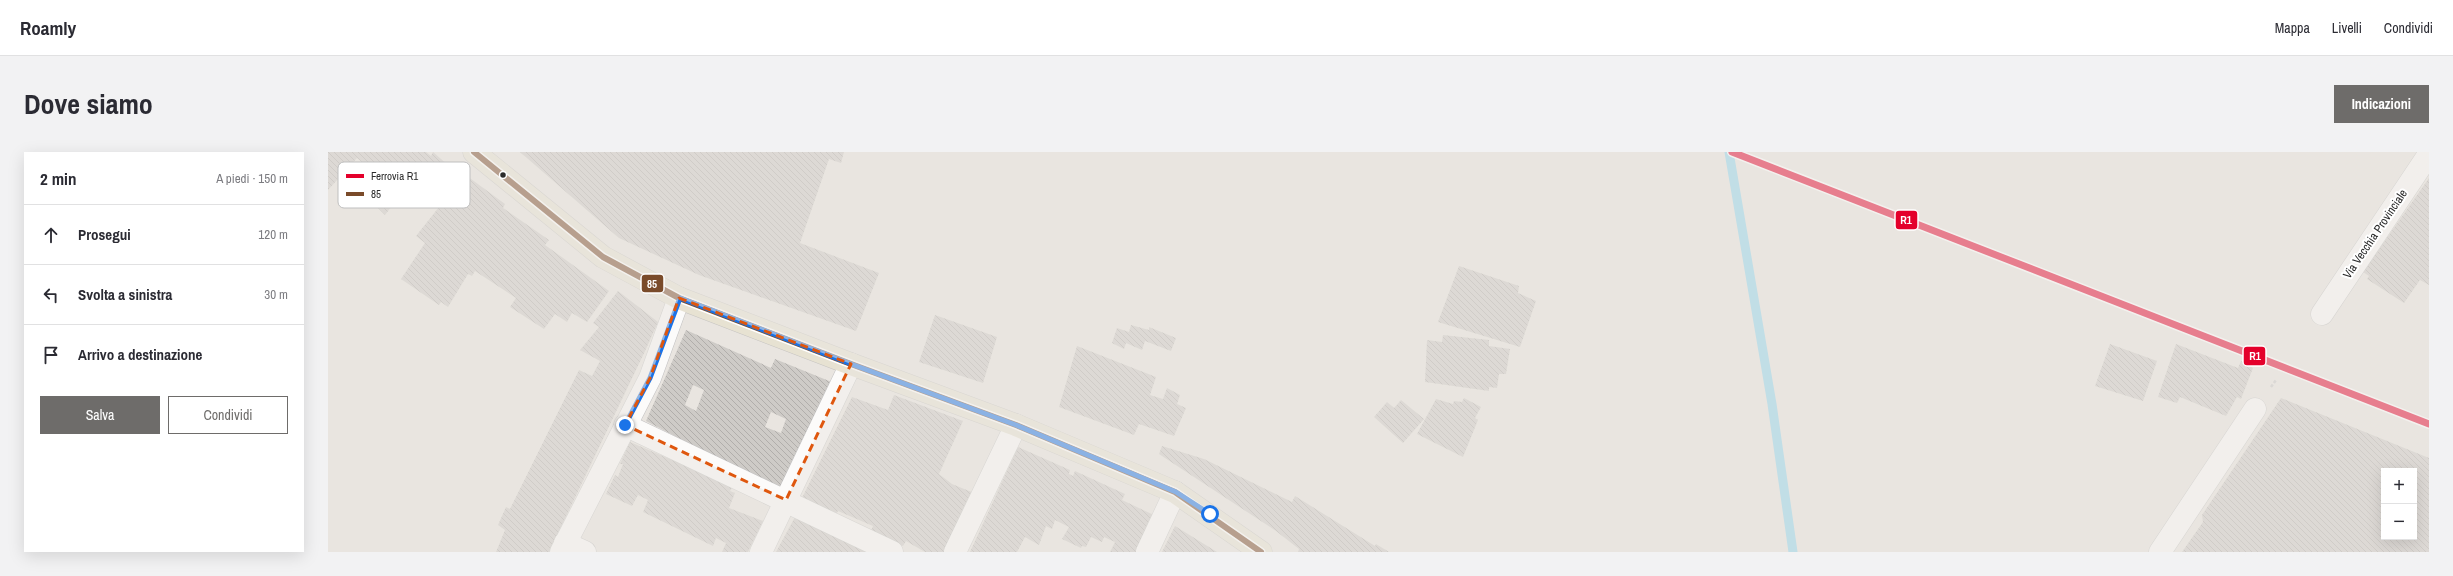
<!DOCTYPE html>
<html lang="it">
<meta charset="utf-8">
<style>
body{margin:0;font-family:"Archivo Narrow",sans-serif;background:#f2f2f3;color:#2b2b33}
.controls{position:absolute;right:12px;bottom:12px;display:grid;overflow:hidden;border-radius:0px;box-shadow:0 4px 16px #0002}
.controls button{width:36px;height:36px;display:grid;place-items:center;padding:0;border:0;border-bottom:1px solid #e1e1e2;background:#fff;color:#2b2b33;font:20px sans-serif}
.stop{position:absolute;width:12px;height:12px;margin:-9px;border:3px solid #1a73e8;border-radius:50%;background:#fff}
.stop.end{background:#1a73e8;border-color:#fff;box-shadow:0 1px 4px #0008}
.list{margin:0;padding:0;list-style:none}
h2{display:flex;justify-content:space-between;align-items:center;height:52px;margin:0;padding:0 16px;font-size:17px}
h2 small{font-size:13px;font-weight:400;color:#7c7c81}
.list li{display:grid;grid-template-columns:26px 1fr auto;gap:12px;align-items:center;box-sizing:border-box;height:60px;padding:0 16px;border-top:1px solid #e1e1e2}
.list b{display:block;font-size:15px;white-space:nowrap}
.list em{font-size:13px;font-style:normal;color:#7c7c81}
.actions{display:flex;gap:8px;padding:12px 16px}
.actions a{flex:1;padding:9px 0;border:1px solid #6e6c6a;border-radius:0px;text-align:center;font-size:14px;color:#6e6c6a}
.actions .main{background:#6e6c6a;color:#fff}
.icon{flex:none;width:22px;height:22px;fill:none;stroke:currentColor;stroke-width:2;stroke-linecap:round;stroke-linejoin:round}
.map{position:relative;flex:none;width:2101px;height:400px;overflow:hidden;border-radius:0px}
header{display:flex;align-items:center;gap:24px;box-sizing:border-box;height:56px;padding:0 20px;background:#fff;border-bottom:1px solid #e1e1e2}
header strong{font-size:19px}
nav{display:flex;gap:22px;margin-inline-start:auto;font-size:14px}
.intro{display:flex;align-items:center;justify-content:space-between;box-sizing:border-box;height:96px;padding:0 24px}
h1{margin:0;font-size:28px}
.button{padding:10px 18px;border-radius:0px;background:#6e6c6a;color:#fff;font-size:14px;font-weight:700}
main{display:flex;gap:24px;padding:0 24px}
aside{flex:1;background:#fff;border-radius:0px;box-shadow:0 4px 16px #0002}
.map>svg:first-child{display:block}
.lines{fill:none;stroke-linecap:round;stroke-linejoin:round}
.stream{stroke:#91d4ed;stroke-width:9}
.building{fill:url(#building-back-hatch);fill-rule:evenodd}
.minor-casing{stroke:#c2c1c2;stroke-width:23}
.primary-casing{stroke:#c5c3c1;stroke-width:23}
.path{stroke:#c8c7c7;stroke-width:2.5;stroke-dasharray:3 2;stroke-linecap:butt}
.minor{stroke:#fcfbfa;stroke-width:22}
.primary{stroke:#e7e2d2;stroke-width:22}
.bus-1-casing{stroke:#fff;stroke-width:9}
.bus-1{stroke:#7a4b2a;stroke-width:6}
.rail-1-casing{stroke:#fff;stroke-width:10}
.rail-1{stroke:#e4002b;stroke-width:7}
.route{stroke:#1a73e8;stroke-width:5}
.marked{fill:none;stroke:#df570e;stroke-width:3;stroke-dasharray:8 5;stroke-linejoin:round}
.bus-dot{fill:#2b2b2b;stroke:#fff;stroke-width:1.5}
.labels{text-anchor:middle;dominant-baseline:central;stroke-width:4;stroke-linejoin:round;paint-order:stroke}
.street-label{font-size:12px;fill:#2b2b2b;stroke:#fff}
.key{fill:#fff;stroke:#bfbfbf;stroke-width:1}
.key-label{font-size:11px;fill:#2b2b2b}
.line-badge{stroke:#fff;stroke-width:1.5}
.badge-label{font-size:11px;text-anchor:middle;font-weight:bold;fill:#fff}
</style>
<header>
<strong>Roamly</strong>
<nav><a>Mappa</a><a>Livelli</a><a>Condividi</a></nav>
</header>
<div class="intro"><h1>Dove siamo</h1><a class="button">Indicazioni</a></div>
<main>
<aside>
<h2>2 min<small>A piedi · 150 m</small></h2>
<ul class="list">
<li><svg class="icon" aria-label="ahead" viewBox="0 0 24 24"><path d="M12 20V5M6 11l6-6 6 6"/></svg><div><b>Prosegui</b></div><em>120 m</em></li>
<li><svg class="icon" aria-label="left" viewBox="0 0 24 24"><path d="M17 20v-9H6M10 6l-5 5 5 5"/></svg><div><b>Svolta a sinistra</b></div><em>30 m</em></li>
<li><svg class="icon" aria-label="arrive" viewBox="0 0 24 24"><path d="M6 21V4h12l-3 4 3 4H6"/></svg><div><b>Arrivo a destinazione</b></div></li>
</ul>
<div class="actions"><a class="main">Salva</a><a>Condividi</a></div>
</aside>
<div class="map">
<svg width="2101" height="400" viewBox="0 0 2101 400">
<defs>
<pattern id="building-back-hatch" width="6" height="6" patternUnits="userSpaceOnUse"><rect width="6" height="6" fill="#cecbc7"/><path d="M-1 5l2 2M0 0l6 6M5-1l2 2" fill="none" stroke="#b1aeab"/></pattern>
</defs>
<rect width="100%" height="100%" fill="#e9e5e0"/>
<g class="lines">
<path class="stream" d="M1401,0L1444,252L1465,400"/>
</g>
<g class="building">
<path d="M0,0H98L103,4L105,0L136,27L139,24L177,52L175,56L221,88L217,93L281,139L259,170L244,161L239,170L227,162L216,177L182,155L188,146L147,119L144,124L140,122L120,155L113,150L111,153L73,127L97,91L88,84L111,55L100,47L96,53L77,37L57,63L42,48L57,30L29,6L0,38Z"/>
<path d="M192,0H516L513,11L501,7L472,91L551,121L528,179L371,123L291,86Z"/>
<path d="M2101,26V133L2092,128L2076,151L2039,127L2041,124L2035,120Z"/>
<path d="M1131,114L1191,134L1190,141L1208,149L1192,195L1110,170Z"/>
<path d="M290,139L330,170L318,197L221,400H168L177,378L170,373L178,355L182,357L251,218L264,224L272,209L252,198L271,175L265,171Z"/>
<path d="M607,163L669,185L655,231L591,210Z"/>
<path d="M803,173L821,178V175L848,186L843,199L817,189L814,198L798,191L796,197L784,191L789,176L801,180Z"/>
<path d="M358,178L443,216L447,207L506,231L455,340L318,269ZM365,233L376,238L368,259L357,253ZM443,260L458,267L453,281L437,275Z"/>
<path d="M1115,183L1161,188V194L1182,197L1178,222H1171L1169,236L1161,235V239L1097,230L1099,188L1114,190Z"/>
<path d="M1782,192L1829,209L1815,249L1767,234Z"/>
<path d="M1848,192L1910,216L1913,209L1925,216L1913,247L1909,245L1898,264L1852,245L1849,251L1830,245Z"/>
<path d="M749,194L828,225L822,243L835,247L839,236L852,243L849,252L858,256L846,284L811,272L806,283L731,255Z"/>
<path d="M566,243L635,269L611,322L624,332L646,341L619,400H597L578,389L575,394L543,379L545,374L510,359L508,362L474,346L524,245L560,258Z"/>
<path d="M1136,246L1153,255L1147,266L1150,268L1135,305L1089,282L1108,247L1125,252L1126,249L1134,250Z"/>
<path d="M1953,246L2101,306V400H1854L1875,370L1874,363ZM2056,319H2086V385H2056Z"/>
<path d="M1073,248L1096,267L1075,291L1046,265L1059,250L1066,256Z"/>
<path d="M302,290L405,334L402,339L407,341L401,356L435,369L420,400H394L398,391L388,386L385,394L315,360L320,348L310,343L304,354L278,342L287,323L290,325L295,312H292Z"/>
<path d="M834,294L876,307L964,350L967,344L1047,394L1048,392L1061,400H970L971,397L948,379L831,302Z"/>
<path d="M690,295L742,318L741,322L745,324L747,319L797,342L794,348L830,365L812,400H782L787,390L776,385L774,390L763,385L758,395L754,394L753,396L734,387L741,375L727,368L724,377L718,374L711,393L697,385L689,400H642Z"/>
<path d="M467,365L540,400H448Z"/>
<path d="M847,374L889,400H834Z"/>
</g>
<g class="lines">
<g class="minor-casing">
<g id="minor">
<path d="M1994,162L2101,2"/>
<path d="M297,273L564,400"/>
<path d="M237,391L257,400"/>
<path d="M233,400L322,226L351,146"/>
<path d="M433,400L523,212"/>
<path d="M627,400L688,273"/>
<path d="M819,400L847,340"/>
<path d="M1832,400L1927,257"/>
</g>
</g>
<g class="primary-casing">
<path id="primary" d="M146,0L275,105L351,146L523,212L688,273L847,340L933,400"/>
</g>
<path class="path" d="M1943,235L1948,228"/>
<use href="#minor" class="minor"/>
<use href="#primary" class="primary"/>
<g class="bus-1-casing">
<path id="bus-1" d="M146,0L275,105L351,146L523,212L688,273L847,340L933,400"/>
</g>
<use href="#bus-1" class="bus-1"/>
<g class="rail-1-casing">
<path id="rail-1" d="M1404,0L2101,272"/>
</g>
<use href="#rail-1" class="rail-1"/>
</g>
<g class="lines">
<path class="route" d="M297,273L322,226L352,146L523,212L688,273L848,340L882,362"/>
</g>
<path d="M0 0H2101V400H0ZM351,146L523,212L458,348L297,273L322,226Z" fill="#e9e5e0" fill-opacity=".55" fill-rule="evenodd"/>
<path class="marked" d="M351,146L523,212L458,348L297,273L322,226Z"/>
<circle class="bus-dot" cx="175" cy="23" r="3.5"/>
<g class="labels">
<g class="street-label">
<text transform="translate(2047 82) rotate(-56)">Via Vecchia Provinciale</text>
</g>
</g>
<rect x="10" y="10" width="132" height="46" rx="6" class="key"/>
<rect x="18" y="22" width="18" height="4" fill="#e4002b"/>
<rect x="18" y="40" width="18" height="4" fill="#7a4b2a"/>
<g class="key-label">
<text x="43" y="28">Ferrovia R1</text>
<text x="43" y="46">85</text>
</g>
<g class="line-badge">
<rect x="1567" y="58" width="23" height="20" rx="4" fill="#e4002b"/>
<rect x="313" y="122" width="23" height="19" rx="4" fill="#7a4b2a"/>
<rect x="1915" y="194" width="23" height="20" rx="4" fill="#e4002b"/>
</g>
<g class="badge-label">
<text x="1578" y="72">R1</text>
<text x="324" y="136">85</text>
<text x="1927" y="208">R1</text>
</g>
</svg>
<div class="controls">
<button>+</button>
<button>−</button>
</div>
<div class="stop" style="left:882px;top:362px"></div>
<div class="stop end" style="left:297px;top:273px"></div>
</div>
</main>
